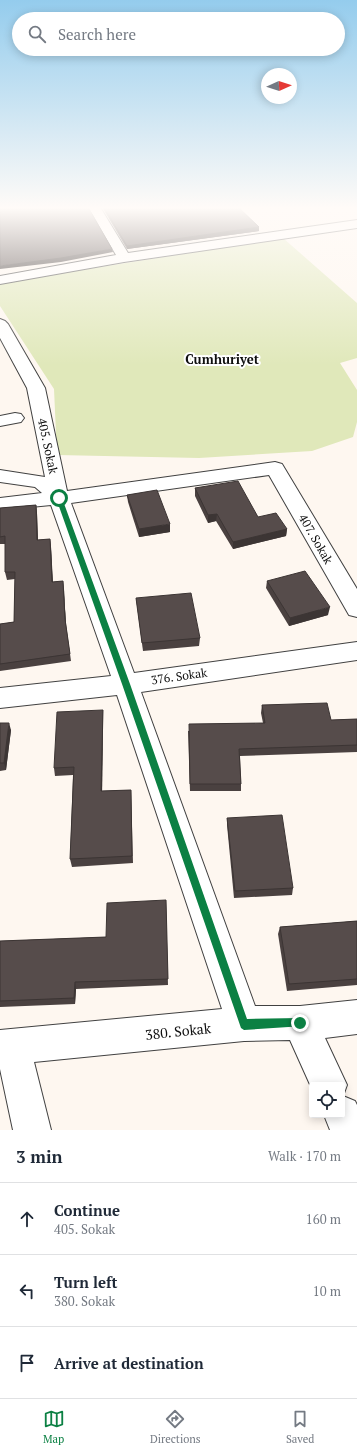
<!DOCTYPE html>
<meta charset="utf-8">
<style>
body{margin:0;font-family:"PT Serif",serif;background:#f2f2f3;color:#1f2937}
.controls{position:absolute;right:12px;bottom:12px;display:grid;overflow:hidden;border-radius:4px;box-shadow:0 2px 10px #0003}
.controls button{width:36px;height:36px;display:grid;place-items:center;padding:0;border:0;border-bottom:1px solid #e0e1e3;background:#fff;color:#1f2937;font:20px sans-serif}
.compass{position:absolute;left:261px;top:68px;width:36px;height:36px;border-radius:50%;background:#fff;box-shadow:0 2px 10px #0003;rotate:87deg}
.stop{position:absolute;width:12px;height:12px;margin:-9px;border:3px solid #0b8043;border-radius:50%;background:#fff}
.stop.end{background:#0b8043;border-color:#fff;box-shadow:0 1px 4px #0008}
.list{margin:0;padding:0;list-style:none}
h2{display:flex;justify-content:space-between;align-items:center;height:52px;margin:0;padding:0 16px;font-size:17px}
h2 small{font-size:13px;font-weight:400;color:#747a83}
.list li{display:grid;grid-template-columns:26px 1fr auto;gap:12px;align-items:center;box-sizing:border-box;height:72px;padding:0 16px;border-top:1px solid #e0e1e3}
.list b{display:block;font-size:15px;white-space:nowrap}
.list p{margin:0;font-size:13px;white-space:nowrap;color:#747a83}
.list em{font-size:13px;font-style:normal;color:#747a83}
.icon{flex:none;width:22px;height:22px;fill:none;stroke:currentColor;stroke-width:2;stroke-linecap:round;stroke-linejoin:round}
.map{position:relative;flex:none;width:357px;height:1130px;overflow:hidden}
.search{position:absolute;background:#fff;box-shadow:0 2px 10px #0003;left:12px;right:12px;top:12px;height:44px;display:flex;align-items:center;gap:10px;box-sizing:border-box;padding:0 14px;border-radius:22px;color:#747a83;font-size:15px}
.sheet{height:268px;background:#fff}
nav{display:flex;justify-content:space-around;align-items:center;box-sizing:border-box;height:56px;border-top:1px solid #e0e1e3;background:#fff;font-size:11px;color:#747a83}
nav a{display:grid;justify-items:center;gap:2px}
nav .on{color:#0b8043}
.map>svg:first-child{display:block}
.green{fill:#e0e8ba}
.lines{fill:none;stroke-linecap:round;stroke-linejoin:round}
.minor-casing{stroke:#414141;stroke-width:2}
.minor{fill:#fff;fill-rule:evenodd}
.wall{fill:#4a4140}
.shaded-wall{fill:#3c3534}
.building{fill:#564c4b;stroke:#3c3534}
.route{fill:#0b8043}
.labels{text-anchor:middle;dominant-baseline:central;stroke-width:4;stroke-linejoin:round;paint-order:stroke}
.street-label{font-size:12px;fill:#0e0e0e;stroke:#fff}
.far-district-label{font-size:13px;font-weight:bold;fill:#0e0e0e;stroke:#fff}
.near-street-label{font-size:14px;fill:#0e0e0e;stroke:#fff}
</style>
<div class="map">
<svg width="357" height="1130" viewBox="0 0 357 1130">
<rect width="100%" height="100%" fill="#fef7f0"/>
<path class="green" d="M283,238L357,303V358L340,363L357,390V422L353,437L312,451L199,458L57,455L54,389L0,306V283Z"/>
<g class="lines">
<g class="minor-casing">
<g id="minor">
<path d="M88,207H100L128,253L357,220V228L124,262L0,284V276L116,255Z"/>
<path d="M0,319L5,321L8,324L45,388L67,491L275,462L282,464L357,589V617L349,615L269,475L71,503L134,673L357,642V660L141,692L255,1006H300L357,1000V1034L325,1038L347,1085L343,1096L355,1101L357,1105V1130H330L324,1115H342V1085H312V1089L290,1040L244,1041L34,1062L51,1130H13L0,1069V1030L222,1009L117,695L0,708V688L111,676L51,505L0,510V498L42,493L35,487L0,482V470L45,477L27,388L0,338Z"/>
<path d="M15,413L21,414L24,418L21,422L0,426V416Z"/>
</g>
</g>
<use href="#minor" class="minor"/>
</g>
<g class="wall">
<path d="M102,207H238L259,227V231L127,249Z"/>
<path d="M195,488L258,517L287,529L286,536L233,549L216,521L208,523L195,496Z"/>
<path d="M127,495L170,532L139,537L128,502Z"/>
<path d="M36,505L37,513L38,540L50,539L51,547L53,582L63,581L66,624L71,661L0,671V624L14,622L15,579L7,580L5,572V544H0V508Z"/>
<path d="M267,581L328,615L289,626L266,588Z"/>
<path d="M136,598L200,638L199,646L143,651L137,606Z"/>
<path d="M262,705L331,720L357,719V752L240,756L241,784V791H190L188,731L263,723L261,713Z"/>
<path d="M103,710V718L102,791L131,790L133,863L72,867L70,859L73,775L55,776L54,768Z"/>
<path d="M0,723L11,730L6,770L0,771Z"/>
<path d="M227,818L293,888L292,895L234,898L227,825Z"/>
<path d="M166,900L168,985L76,989L75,1004L0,1007V941L106,937Z"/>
<path d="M357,921V985L287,991L278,934L280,927Z"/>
</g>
<g class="shaded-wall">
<path d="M259,227V231L127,249V246Z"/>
<path d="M112,249L113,252L61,262L0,269V266Z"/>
<path d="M36,505L37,513L38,548L37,540Z"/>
<path d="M217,514L216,521L208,523V515Z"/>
<path d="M170,524V532L139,537V529Z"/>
<path d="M287,529L286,536L233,549V542Z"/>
<path d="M50,539L51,547L53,590L52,582Z"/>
<path d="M63,581L64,589L66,626L65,619Z"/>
<path d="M330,607L328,615L289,626L290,618Z"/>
<path d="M103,710V718L102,799L101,791Z"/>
<path d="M9,723L11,730L6,770L4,763Z"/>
<path d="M75,982L76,989L75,1004L74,998Z"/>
</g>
<g class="building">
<path d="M0,207H88L112,249L61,258L0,266Z"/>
<path d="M104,207H238L259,227L127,246Z"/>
<path d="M238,481L258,517L276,513L287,529L233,542L217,514L208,515L195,488Z"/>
<path d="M157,490L170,524L139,529L127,495Z"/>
<path d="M36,505L37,540L50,539L52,582L63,581L65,619L70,654L0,664V624L14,622L15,572H5V536L0,537V508Z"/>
<path d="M305,571L330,607L290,618L267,581Z"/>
<path d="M191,593L200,638L142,643L136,598Z"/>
<path d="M327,703L331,720L357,719V745L239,749L241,784H190L189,724L265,723L262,705Z"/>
<path d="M103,710L101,791L131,790L132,856L70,859L74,767L54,768L57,712Z"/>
<path d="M0,723H9L4,763H0Z"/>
<path d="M282,815L293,888L235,891L227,818Z"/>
<path d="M166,900L168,979L75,982L74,998L0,1001V941L106,937L107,903Z"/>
<path d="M357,921V979L289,984L280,927Z"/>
</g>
<linearGradient id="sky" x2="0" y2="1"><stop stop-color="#94cced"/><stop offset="0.57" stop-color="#fffbf8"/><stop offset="1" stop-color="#fffbf8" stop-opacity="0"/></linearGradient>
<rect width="357" height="365" fill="url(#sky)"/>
<path class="route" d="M59,496L62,498L130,684L247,1019L300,1018L304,1019L305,1023L304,1026L244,1030L241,1028L122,684L56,498Z"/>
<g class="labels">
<g class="street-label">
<text transform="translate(48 446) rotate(78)">405. Sokak</text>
<text transform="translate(316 539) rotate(60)">407. Sokak</text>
<text transform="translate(179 676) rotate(-8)">376. Sokak</text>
</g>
<g class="far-district-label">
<text x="222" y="359">Cumhuriyet</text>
</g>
<g class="near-street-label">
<text transform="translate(178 1031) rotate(-6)">380. Sokak</text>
</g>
</g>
</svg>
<div class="controls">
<button><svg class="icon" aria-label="locate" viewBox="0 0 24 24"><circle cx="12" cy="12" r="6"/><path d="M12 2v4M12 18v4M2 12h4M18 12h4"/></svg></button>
</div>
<svg class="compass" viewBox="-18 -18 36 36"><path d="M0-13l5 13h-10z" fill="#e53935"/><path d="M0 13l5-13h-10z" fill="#747a83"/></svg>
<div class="stop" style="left:59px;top:498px"></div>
<div class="stop end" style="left:300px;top:1023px"></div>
<div class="search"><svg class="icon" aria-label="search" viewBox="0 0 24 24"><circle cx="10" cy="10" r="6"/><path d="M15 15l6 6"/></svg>Search here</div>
</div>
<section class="sheet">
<h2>3 min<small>Walk · 170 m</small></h2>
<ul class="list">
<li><svg class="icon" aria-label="ahead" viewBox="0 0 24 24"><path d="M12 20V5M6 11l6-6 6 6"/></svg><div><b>Continue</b><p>405. Sokak</p></div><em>160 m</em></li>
<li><svg class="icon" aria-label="left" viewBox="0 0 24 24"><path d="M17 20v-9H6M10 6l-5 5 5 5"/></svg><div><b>Turn left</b><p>380. Sokak</p></div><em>10 m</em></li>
<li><svg class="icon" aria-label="arrive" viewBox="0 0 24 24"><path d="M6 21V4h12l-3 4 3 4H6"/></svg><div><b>Arrive at destination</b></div></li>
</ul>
</section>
<nav>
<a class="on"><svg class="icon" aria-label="map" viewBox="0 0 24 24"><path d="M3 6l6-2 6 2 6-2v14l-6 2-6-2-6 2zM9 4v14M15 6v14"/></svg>Map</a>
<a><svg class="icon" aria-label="directions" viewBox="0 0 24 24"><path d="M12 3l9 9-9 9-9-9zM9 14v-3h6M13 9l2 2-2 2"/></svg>Directions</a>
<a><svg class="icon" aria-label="saved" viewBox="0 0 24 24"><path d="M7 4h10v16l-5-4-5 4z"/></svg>Saved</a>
</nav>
